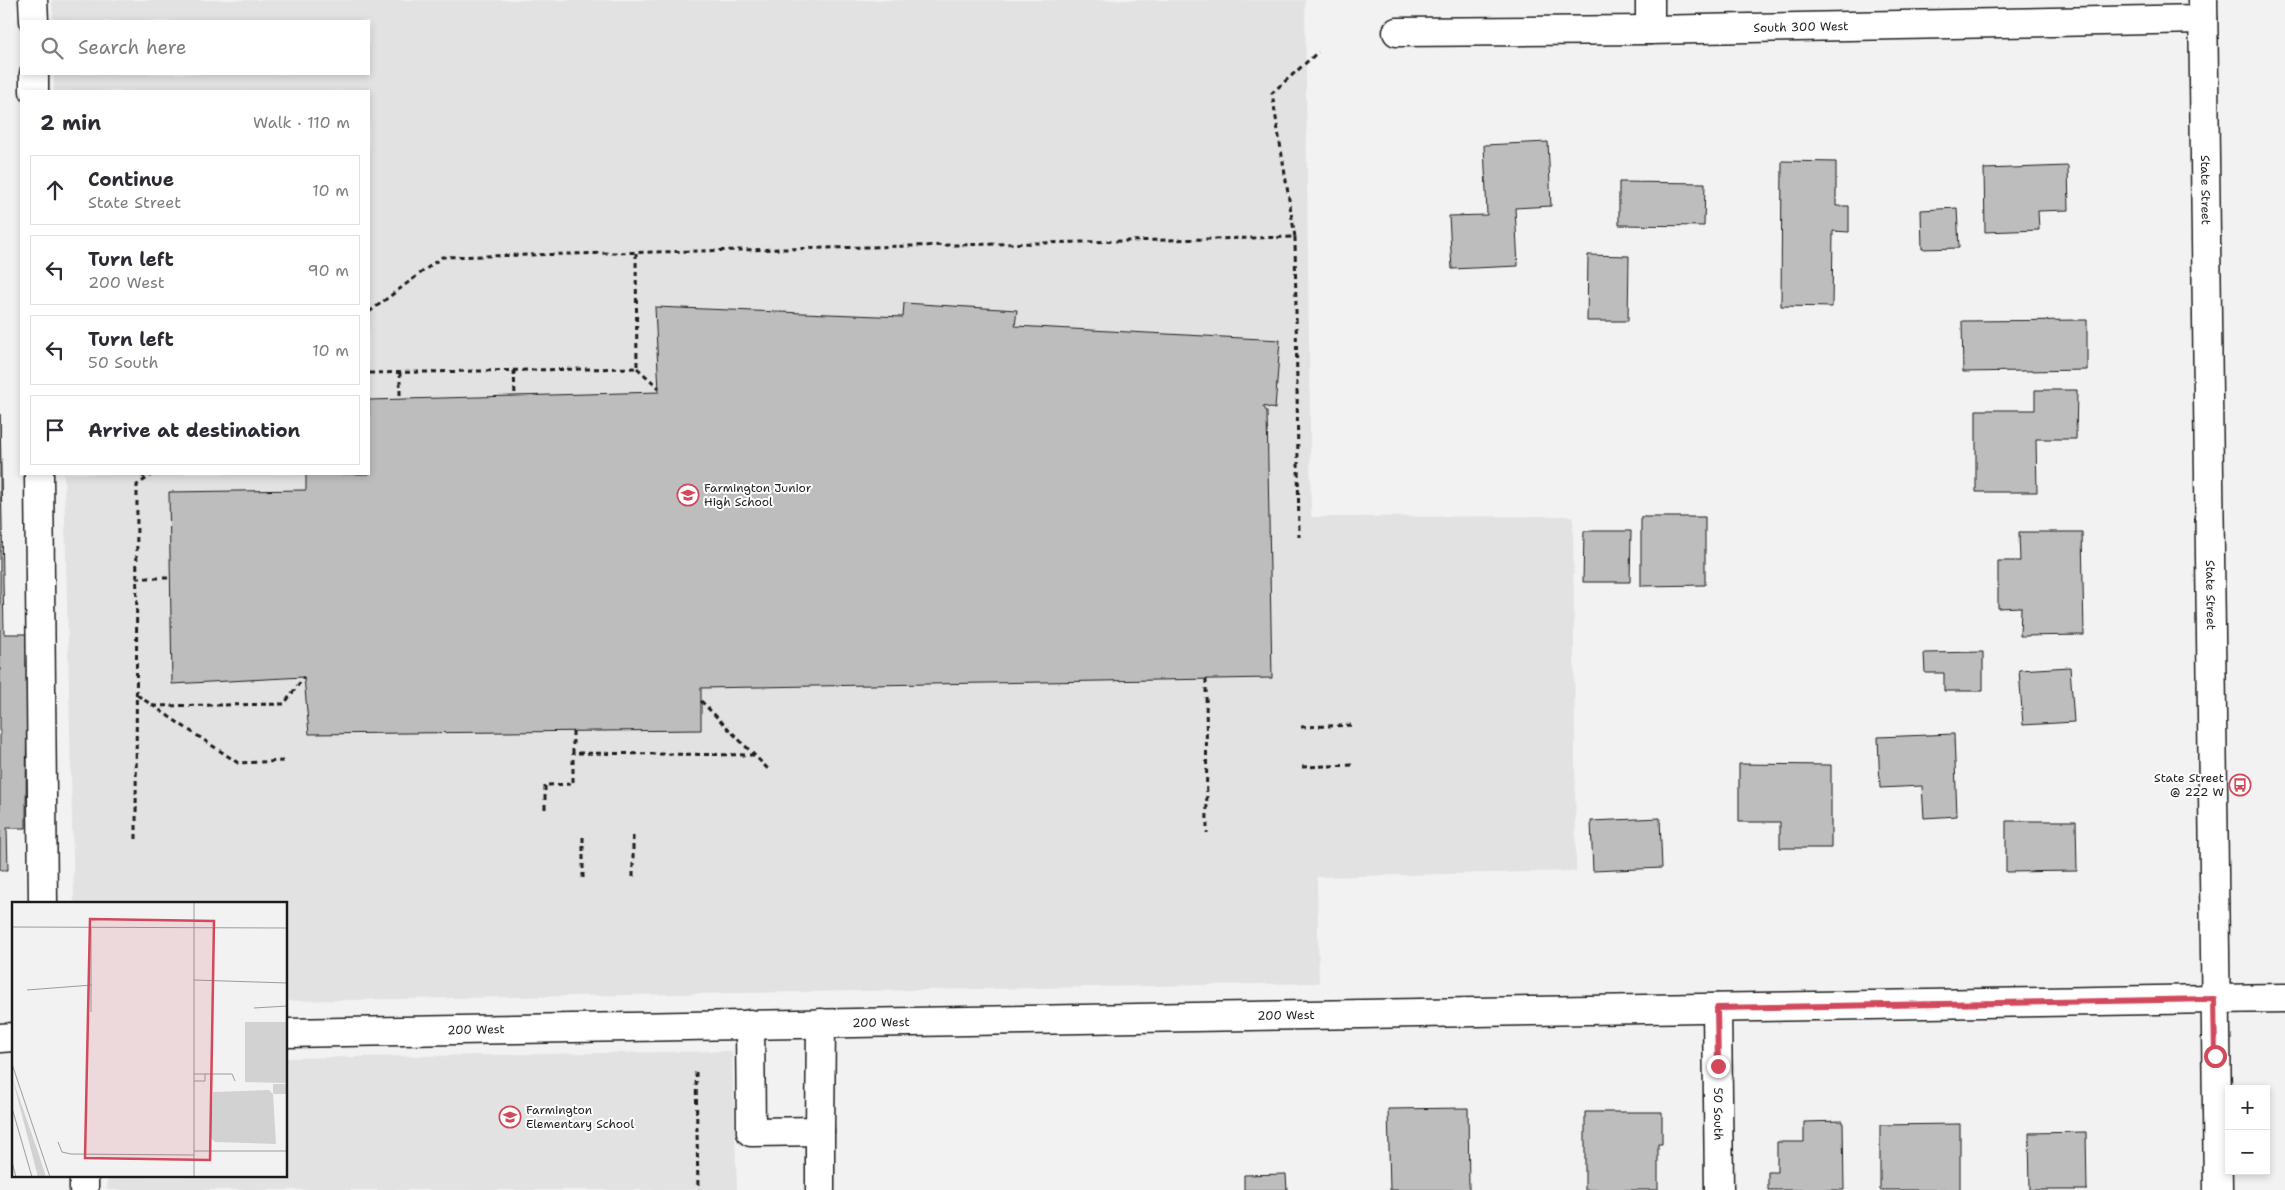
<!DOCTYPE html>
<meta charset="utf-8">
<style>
body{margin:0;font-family:"Shantell Sans",sans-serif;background:#f2f2f3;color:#2b2b33}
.controls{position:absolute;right:15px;bottom:15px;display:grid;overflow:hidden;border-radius:0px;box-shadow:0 2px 8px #0003}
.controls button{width:45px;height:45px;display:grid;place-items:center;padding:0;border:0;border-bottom:1px solid #e1e1e2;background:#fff;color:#2b2b33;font:25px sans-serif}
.stop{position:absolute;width:15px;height:15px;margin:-11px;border:4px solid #d1495b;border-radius:50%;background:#fff}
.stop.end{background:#d1495b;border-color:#fff;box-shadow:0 1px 5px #0008}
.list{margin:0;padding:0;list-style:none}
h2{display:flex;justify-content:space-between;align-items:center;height:65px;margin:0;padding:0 20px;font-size:21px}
h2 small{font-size:16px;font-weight:400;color:#7c7c81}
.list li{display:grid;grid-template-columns:32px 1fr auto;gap:15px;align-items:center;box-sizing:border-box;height:70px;margin:0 10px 10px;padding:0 10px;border:1px solid #e1e1e2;border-radius:0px}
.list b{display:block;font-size:19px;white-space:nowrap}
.list p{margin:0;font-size:16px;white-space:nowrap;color:#7c7c81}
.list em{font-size:16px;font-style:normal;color:#7c7c81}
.icon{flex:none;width:28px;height:28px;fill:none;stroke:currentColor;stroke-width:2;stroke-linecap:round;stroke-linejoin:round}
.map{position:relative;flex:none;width:2285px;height:1190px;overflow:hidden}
.search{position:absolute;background:#fff;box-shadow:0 2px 8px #0003;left:20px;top:20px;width:350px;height:55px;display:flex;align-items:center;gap:12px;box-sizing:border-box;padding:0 18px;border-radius:0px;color:#7c7c81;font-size:19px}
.panel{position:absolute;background:#fff;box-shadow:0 2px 8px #0003;left:20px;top:90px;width:350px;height:385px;border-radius:0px}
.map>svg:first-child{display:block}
.built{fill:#e2e2e2}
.building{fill:#bdbdbd;stroke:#1c1c1c}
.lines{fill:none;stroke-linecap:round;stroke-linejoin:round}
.minor-casing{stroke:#1c1c1c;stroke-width:31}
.major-casing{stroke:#1c1c1c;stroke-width:31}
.path{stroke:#1c1c1c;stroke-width:3;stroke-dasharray:5 4;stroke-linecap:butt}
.minor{stroke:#fff;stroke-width:28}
.major{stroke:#fff;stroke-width:28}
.route{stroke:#d1495b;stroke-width:6}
.labels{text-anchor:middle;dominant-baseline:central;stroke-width:4;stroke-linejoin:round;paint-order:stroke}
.street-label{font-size:12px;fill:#1c1c1c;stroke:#fff}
.poi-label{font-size:12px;fill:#1c1c1c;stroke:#fff;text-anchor:start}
.inset-road{fill:none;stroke:#9c9c9c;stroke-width:1}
.view{fill:#d1495b;fill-opacity:0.15;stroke:#d1495b;stroke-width:2.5}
.inset-edge{fill:none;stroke:#1c1c1c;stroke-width:2.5}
</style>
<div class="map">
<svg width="2285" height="1190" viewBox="0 0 2285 1190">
<rect width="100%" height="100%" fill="#f2f2f2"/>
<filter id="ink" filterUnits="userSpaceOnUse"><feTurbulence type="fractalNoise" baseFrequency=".02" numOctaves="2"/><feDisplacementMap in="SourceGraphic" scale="10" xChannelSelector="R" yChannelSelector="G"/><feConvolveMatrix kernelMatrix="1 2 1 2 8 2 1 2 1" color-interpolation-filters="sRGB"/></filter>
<g filter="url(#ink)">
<g class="built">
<path d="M52,0H1305L1311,517L1573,516L1576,871L1317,877L1319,983L286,1001V904H74L64,474H369V91H54V74H369V21H53Z"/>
<path d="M732,1051L737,1190H107V1176H286V1058Z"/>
</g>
<g class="building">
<path d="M1548,142L1551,206L1515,208L1518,266L1452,269L1449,216L1487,215L1484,145Z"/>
<path d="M1782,161L1836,162V206H1849V232L1833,231L1832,307L1781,306Z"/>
<path d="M2068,166L2069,210L2038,211L2039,230L1985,232L1984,169Z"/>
<path d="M1619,182L1705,183L1704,226L1619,225Z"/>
<path d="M1957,208L1959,248L1922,249L1921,210Z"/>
<path d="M1588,255L1629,256L1628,321H1587Z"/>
<path d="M904,303L1017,310L1015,326L1280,340L1275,409L1263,406L1267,412L1272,678L701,688V730L309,734L304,677L172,684L169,492L306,490V474H369V400L659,392L655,307L903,317Z"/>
<path d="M2087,320V370L1963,372L1962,321Z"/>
<path d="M2035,390H2077L2076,439H2036L2037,492H1976V410H2035Z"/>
<path d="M0,414L4,634H27L26,828H7L8,870H0Z"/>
<path d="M1641,517H1705V585L1641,586Z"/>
<path d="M1584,531H1631L1630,582H1583Z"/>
<path d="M2019,532H2082L2084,635L2020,636L2021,607L1998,608V561H2020Z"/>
<path d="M1983,652V691H1944V673H1925L1924,653Z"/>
<path d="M2070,667L2074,722L2023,725L2019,670Z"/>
<path d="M1954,734L1957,816L1924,818L1922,786L1880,788L1878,737Z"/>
<path d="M1739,764L1831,765V848H1780V822H1739Z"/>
<path d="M1660,818L1662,868L1593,871L1591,821Z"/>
<path d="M2006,821H2076L2077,871L2006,872Z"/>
<path d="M1468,1108L1469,1190H1390L1388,1109Z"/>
<path d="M1585,1112H1662V1144H1658V1190H1585Z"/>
<path d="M1843,1121L1844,1190H1768V1172H1777V1142H1804V1122Z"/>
<path d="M1960,1124V1190H1880V1125Z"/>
<path d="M2086,1132L2087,1190H2030L2029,1133Z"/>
<path d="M1286,1174L1287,1190H1244V1175Z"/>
</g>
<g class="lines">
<g class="minor-casing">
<g id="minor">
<path d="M33,0L34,21"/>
<path d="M1650,0V30"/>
<path id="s1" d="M1397,32L1650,30L2203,19"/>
<path d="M34,74V91"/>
<path d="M39,474L43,904"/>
<path d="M2214,999L2285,998"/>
<path id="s2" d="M1717,1008L1719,1190"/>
<path d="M750,1024L751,1132L820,1131L821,1023"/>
<path d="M820,1131V1190"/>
<path d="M84,1176V1190"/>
</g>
</g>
<g class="major-casing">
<g id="major">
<path id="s3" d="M2203,0L2218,1190"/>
<path id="s4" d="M286,1033L2214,999"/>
<path d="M0,1038L14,1037"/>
</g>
</g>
<g class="path">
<path d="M1295,237L1299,537"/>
<path d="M369,312L442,257L1295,237L1272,93L1318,52"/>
<path d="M637,368L659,388"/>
<path d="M514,370L515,396"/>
<path d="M400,372V399"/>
<path d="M369,373L637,368L636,253"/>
<path d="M141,474L146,479"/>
<path d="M136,578H170"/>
<path d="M1206,679L1207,833"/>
<path d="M137,695L238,763L286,761"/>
<path d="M701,701L770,771"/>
<path d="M153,706L284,704L304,677"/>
<path d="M1301,727L1355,725"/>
<path d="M573,731V753L753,755"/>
<path d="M1302,767L1354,765"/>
<path d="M545,809V785L573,784V753"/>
<path d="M633,836V881"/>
<path d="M583,837V880"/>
<path d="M136,839L137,485L153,474"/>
<path d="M696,1072L698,1190"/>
</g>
<use href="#minor" class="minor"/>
<use href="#major" class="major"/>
</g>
</g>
<g class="lines" filter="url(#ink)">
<path class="route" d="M1718,1066L1717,1008L2214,999L2215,1056"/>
</g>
<defs>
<g id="school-ring" transform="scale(1.125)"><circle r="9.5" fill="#fff" stroke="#d1495b" stroke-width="1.5"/><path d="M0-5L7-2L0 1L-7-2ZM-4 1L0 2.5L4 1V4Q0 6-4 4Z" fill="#d1495b"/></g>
<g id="bus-ring" transform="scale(1.125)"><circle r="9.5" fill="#fff" stroke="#d1495b" stroke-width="1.5"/><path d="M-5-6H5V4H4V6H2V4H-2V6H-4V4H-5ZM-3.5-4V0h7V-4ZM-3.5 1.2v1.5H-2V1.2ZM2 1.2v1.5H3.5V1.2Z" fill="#d1495b"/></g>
</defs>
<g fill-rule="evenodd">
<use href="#school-ring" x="688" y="495"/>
<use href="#bus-ring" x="2240" y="785"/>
<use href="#school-ring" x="510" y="1117"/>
</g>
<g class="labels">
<g class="street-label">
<text stroke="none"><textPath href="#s1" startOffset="404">South 300 West</textPath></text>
<text stroke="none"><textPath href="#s3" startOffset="190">State Street</textPath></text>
<text stroke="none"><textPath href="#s3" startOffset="595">State Street</textPath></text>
<text stroke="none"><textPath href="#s4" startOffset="1000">200 West</textPath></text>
<text stroke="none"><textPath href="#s4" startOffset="595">200 West</textPath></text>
<text stroke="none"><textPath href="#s4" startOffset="190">200 West</textPath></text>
<text stroke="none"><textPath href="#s2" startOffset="106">50 South</textPath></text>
</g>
<g class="poi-label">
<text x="704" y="488">Farmington Junior<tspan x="704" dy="14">High School</tspan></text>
<text x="2224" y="778" text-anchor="end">State Street<tspan x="2224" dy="14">@ 222 W</tspan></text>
<text x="526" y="1110">Farmington<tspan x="526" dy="14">Elementary School</tspan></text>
</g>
</g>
<g transform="translate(12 902)">
<rect width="275" height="275" fill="#f2f2f2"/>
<path d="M233,120H275V181L233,180ZM0,175L27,253L34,275H26ZM261,182H275V192H261L264,242L203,240L199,236L201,190L257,188L261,192Z" fill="#d2d2d2"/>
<path class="inset-road" d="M182,0V26M0,25L275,26M182,78L275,81M15,88L80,83M242,106L275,104M79,110V26M0,162L38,275M182,172H193V179H182M193,172H220L223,179M0,206L20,275M46,240L50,250L59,252L182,253M182,249H275M0,260L4,275M182,275V26"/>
<path class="view" d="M78,17L202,19L198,258L73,256Z"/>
<rect width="275" height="275" class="inset-edge"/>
</g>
</svg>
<div class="controls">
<button>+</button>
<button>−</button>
</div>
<div class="stop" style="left:2215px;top:1056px"></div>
<div class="stop end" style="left:1718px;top:1066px"></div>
<div class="search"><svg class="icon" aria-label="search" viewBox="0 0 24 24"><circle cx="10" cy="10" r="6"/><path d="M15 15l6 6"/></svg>Search here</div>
<section class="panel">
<h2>2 min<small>Walk · 110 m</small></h2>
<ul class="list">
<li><svg class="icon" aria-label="ahead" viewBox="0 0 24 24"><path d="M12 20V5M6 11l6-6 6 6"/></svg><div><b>Continue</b><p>State Street</p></div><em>10 m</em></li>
<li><svg class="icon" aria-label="left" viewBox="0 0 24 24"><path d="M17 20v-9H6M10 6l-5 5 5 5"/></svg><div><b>Turn left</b><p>200 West</p></div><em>90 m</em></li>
<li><svg class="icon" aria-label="left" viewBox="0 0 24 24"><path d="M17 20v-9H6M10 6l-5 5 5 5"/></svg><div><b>Turn left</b><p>50 South</p></div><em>10 m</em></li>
<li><svg class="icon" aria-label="arrive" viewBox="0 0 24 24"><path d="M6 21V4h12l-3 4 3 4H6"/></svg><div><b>Arrive at destination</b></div></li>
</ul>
</section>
</div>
